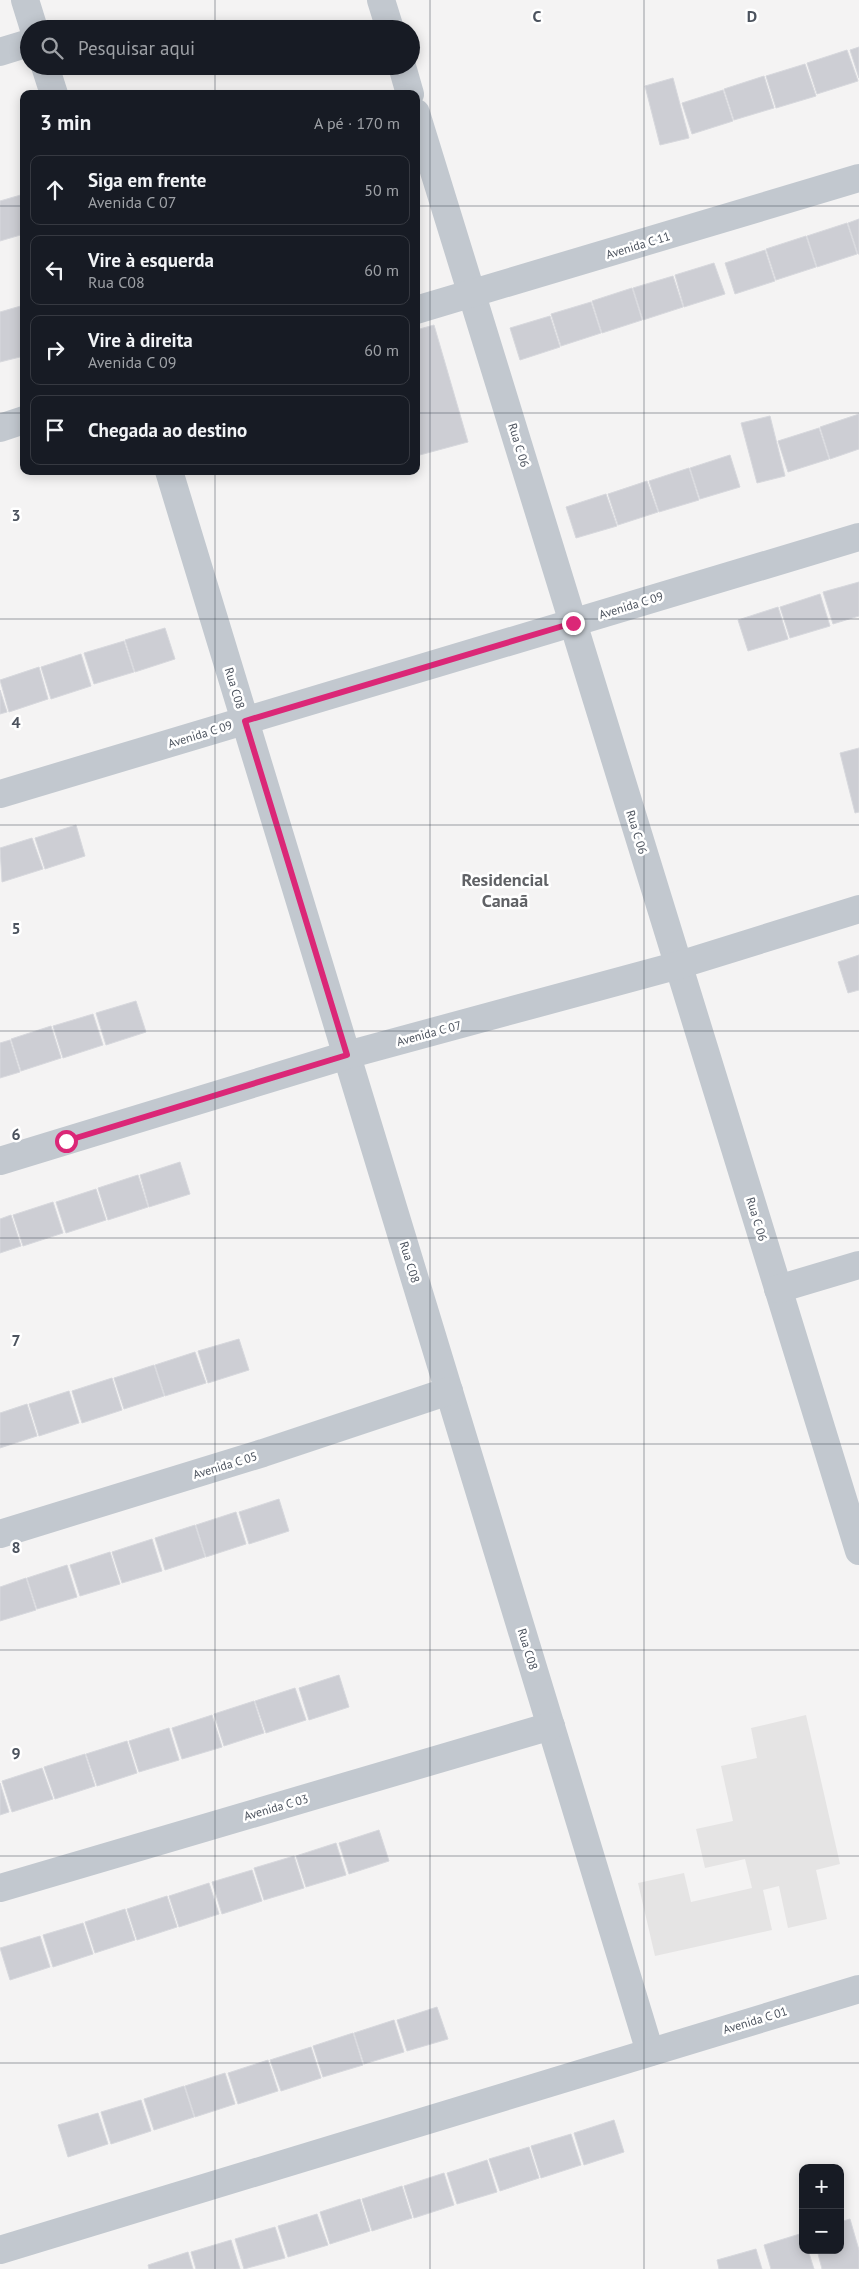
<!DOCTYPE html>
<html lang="pt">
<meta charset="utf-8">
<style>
body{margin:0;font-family:"PT Sans",sans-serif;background:#20242c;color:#f1f3f6}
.controls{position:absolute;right:15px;bottom:15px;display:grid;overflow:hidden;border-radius:10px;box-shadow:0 2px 12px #0003}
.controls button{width:45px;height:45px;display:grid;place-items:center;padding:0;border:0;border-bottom:1px solid #363941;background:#171b24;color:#f1f3f6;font:25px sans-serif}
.stop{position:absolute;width:15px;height:15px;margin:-11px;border:4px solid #db2777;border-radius:50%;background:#fff}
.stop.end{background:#db2777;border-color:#fff;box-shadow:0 1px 5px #0008}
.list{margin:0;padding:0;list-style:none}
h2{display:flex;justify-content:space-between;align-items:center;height:65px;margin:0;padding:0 20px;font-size:21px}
h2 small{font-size:16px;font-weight:400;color:#9ea1a6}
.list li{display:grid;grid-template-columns:32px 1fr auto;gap:15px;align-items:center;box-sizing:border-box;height:70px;margin:0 10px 10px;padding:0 10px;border:1px solid #363941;border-radius:10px}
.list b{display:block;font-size:19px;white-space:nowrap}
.list p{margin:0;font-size:16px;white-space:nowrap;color:#9ea1a6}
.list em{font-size:16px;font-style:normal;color:#9ea1a6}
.icon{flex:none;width:28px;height:28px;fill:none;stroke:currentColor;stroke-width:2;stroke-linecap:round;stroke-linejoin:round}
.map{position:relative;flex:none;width:859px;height:2269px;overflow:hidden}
.search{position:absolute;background:#171b24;box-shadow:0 2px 12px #0003;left:20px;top:20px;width:400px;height:55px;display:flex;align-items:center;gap:12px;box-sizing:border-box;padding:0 18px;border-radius:28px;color:#9ea1a6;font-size:19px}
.panel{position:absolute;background:#171b24;box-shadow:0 2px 12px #0003;left:20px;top:90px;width:400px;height:385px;border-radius:10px}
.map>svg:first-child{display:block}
.education{fill:#e5e4e4}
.building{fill:#cdced4;stroke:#d7d8dd}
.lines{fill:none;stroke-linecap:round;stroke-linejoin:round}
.minor{stroke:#c2c8cf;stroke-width:28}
.route{stroke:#db2777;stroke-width:6}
.grid{fill:none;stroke:#4c535e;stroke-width:1;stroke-opacity:0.55}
.labels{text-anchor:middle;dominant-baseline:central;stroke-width:5;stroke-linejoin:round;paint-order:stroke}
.street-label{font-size:12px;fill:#4c535e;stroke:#fff}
.district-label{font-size:18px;font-weight:bold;fill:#606266;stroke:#fff}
.grid-label{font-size:16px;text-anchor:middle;font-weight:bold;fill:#4c535e;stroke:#fff;stroke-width:5;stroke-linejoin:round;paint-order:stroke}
</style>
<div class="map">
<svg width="859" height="2269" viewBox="0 0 859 2269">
<rect width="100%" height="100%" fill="#f4f3f3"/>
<path class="education" d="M806,1715L840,1864L816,1870L827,1919L788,1928L779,1886L763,1890L772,1930L655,1956L638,1883L684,1873L691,1902L752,1888L745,1859L705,1868L696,1829L733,1821L721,1766L757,1758L751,1728Z"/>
<g class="building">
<path d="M859,47V78L850,50Z"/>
<path d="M847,50L858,81L817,94L807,63Z"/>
<path d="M805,64L816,96L776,108L766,76Z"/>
<path d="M764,76L774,108L734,120L724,89Z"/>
<path d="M673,78L689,138L660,145L645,86Z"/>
<path d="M723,90L733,121L692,134L682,103Z"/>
<path d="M24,194V234L0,241V201Z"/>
<path d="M859,219V254H858L848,223Z"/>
<path d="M847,223L857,254L817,267L807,236Z"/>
<path d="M806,236L816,267L776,280L766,249Z"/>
<path d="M765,250L775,281L735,294L725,263Z"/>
<path d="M714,263L725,294L684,307L675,275Z"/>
<path d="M673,276L683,307L643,320L633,288Z"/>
<path d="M632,288L642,320L602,333L592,301Z"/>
<path d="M591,302L601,333L561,346L551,314Z"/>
<path d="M24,305V356L0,362V312Z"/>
<path d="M550,316L560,347L520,360L510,328Z"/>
<path d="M434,325L468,442L416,456V330Z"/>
<path d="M859,414V449L830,459L820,427Z"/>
<path d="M770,416L785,476L757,483L741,423Z"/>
<path d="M819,428L829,459L788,472L778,441Z"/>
<path d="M730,455L740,487L700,499L690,468Z"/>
<path d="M689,468L699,500L659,512L649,481Z"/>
<path d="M647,481L658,512L618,525L608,494Z"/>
<path d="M606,494L617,526L576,538L566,507Z"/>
<path d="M859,582V616L833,624L823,592Z"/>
<path d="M820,594L830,626L790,638L780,607Z"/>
<path d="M778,607L788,639L748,651L738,620Z"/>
<path d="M165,628L175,659L135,672L125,640Z"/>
<path d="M124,641L134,672L94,684L84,653Z"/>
<path d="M81,654L91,686L51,699L41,667Z"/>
<path d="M39,667L48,699L9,712L0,680Z"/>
<path d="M0,690L7,712L0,714Z"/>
<path d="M859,748V812L855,813L840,753Z"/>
<path d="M76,825L85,856L45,869L35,838Z"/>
<path d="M32,838L43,869L2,882L0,848Z"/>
<path d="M859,955V990L848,993L838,962Z"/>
<path d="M136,1001L146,1032L106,1045L96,1013Z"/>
<path d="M93,1014L103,1045L63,1058L53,1026Z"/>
<path d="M51,1026L61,1058L21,1071L11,1039Z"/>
<path d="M10,1040L20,1072L0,1078V1043Z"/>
<path d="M180,1162L190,1194L149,1207L140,1175Z"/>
<path d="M138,1175L148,1207L108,1220L98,1188Z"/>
<path d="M96,1189L106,1220L66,1233L56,1202Z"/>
<path d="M53,1202L63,1233L23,1246L13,1215Z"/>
<path d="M11,1215L21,1246L0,1253V1219Z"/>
<path d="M239,1339L249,1370L208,1383L198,1351Z"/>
<path d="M195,1352L206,1383L165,1396L155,1365Z"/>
<path d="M154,1365L164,1396L124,1409L114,1378Z"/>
<path d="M112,1378L122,1410L82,1423L72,1391Z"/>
<path d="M69,1391L79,1423L39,1436L29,1404Z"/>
<path d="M27,1404L37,1436L0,1448V1413Z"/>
<path d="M279,1499L289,1531L249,1544L239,1512Z"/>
<path d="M236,1512L246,1544L206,1557L196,1525Z"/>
<path d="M195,1525L205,1557L165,1570L155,1538Z"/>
<path d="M152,1539L162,1571L122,1583L112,1552Z"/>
<path d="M110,1552L120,1584L80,1596L70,1565Z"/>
<path d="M67,1565L77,1597L37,1609L27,1578Z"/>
<path d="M26,1578L36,1610L0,1621V1587Z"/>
<path d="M339,1675L349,1707L309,1720L299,1688Z"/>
<path d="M295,1688L306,1720L266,1733L255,1701Z"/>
<path d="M254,1701L264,1733L224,1746L214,1714Z"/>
<path d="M212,1715L222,1747L182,1759L172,1728Z"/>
<path d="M169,1728L179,1760L139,1772L129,1741Z"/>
<path d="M127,1741L137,1773L97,1786L86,1754Z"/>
<path d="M85,1754L95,1786L55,1799L44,1767Z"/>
<path d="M42,1768L53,1799L12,1812L2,1781Z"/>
<path d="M0,1783L9,1812L0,1815Z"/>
<path d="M379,1830L389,1861L349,1874L339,1843Z"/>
<path d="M336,1843L346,1875L306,1887L296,1856Z"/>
<path d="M294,1856L304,1888L264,1900L254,1868Z"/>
<path d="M252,1870L262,1901L222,1914L212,1882Z"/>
<path d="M209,1883L219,1914L179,1927L169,1896Z"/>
<path d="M167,1896L177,1927L137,1940L127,1909Z"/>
<path d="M125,1909L135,1940L95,1953L85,1922Z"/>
<path d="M83,1923L93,1954L53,1967L43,1935Z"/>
<path d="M40,1936L50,1967L10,1980L0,1948Z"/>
<path d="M437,2007L448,2039L407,2051L397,2020Z"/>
<path d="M394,2020L404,2052L364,2064L354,2033Z"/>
<path d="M353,2033L363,2065L323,2077L313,2046Z"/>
<path d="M311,2047L321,2078L281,2091L270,2060Z"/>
<path d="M268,2060L278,2091L238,2104L228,2073Z"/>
<path d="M225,2073L235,2104L195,2117L185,2086Z"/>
<path d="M184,2086L194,2117L154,2130L144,2099Z"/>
<path d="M141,2100L151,2131L111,2144L101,2112Z"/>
<path d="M98,2113L108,2144L68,2157L58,2125Z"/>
<path d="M614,2120L624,2152L584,2165L574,2133Z"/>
<path d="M571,2134L581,2165L541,2178L531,2146Z"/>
<path d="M529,2147L539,2178L500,2191L489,2159Z"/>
<path d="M487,2160L497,2192L457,2204L447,2173Z"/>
<path d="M444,2173L454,2205L414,2218L404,2186Z"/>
<path d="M402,2186L412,2218L372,2231L362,2199Z"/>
<path d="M360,2199L370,2231L330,2244L320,2212Z"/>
<path d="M317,2214L328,2245L288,2257L278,2226Z"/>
<path d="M850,2219L859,2250V2269H822L817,2250H840V2222Z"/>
<path d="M275,2227L285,2258L244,2269L235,2239Z"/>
<path d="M803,2233V2250H808L814,2269H771L764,2245Z"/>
<path d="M231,2240L240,2269H196L191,2252Z"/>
<path d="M756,2249L762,2269H719L717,2260Z"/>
<path d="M188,2252L193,2269H149L148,2265Z"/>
</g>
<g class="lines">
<g class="minor">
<path d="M25,0L34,29"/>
<path d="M381,0L390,29"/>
<path d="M0,52L29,43"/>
<path d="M45,66L54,94"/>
<path d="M402,66L410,94"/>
<path d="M416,113L859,1551"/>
<path d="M416,310L859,178"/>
<path d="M0,428L24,420"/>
<path d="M169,471L650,2052"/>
<path d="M0,794L859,537"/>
<path d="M0,1161L347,1055L679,965L859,909"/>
<path d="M778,1289L859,1265"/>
<path d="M0,1534L263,1453L449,1391"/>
<path d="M0,1888L551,1726"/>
<path d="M0,2250L859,1989"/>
</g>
</g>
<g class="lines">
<path class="route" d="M66,1141L347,1055L245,721L573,623"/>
</g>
<path class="grid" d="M215,0V29M430,0V2269M644,0V2269M215,66V94M0,206H24M416,206H859M0,413H24M416,413H859M215,471V2269M0,619H859M0,825H859M0,1031H859M0,1238H859M0,1444H859M0,1650H859M0,1856H859M0,2063H859"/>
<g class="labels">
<g class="street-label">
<text transform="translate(638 245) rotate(-17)">Avenida C 11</text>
<text transform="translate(519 445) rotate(73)">Rua C 06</text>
<text transform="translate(631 605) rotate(-17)">Avenida C 09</text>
<text transform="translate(235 688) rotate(73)">Rua C08</text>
<text transform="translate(200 734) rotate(-17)">Avenida C 09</text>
<text transform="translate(637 832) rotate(73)">Rua C 06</text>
<text transform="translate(429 1033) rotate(-15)">Avenida C 07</text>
<text transform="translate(757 1219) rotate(73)">Rua C 06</text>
<text transform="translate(410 1262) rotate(73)">Rua C08</text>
<text transform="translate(225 1465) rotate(-17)">Avenida C 05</text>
<text transform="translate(528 1649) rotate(73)">Rua C08</text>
<text transform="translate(276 1807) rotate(-16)">Avenida C 03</text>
<text transform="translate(755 2020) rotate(-17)">Avenida C 01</text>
</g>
<g class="district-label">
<text x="505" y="879">Residencial<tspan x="505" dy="21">Canaã</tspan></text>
</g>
</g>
<g class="grid-label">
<text x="537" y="22">C</text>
<text x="752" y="22">D</text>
<text x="16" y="521">3</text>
<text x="16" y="728">4</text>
<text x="16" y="934">5</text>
<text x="16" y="1140">6</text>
<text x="16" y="1346">7</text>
<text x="16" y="1553">8</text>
<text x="16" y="1759">9</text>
</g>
</svg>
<div class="controls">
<button>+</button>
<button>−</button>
</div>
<div class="stop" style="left:66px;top:1141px"></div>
<div class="stop end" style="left:573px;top:623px"></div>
<div class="search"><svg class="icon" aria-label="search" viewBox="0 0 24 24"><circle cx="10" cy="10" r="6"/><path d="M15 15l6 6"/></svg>Pesquisar aqui</div>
<section class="panel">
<h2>3 min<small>A pé · 170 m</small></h2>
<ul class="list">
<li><svg class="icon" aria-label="ahead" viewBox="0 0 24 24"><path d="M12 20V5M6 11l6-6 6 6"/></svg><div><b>Siga em frente</b><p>Avenida C 07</p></div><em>50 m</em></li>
<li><svg class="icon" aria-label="left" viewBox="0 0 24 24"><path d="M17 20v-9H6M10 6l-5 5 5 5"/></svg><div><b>Vire à esquerda</b><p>Rua C08</p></div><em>60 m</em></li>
<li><svg class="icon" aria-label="right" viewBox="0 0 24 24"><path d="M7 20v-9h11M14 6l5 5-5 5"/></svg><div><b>Vire à direita</b><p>Avenida C 09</p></div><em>60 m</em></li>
<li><svg class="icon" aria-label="arrive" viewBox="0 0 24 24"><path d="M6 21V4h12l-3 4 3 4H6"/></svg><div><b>Chegada ao destino</b></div></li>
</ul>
</section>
</div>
